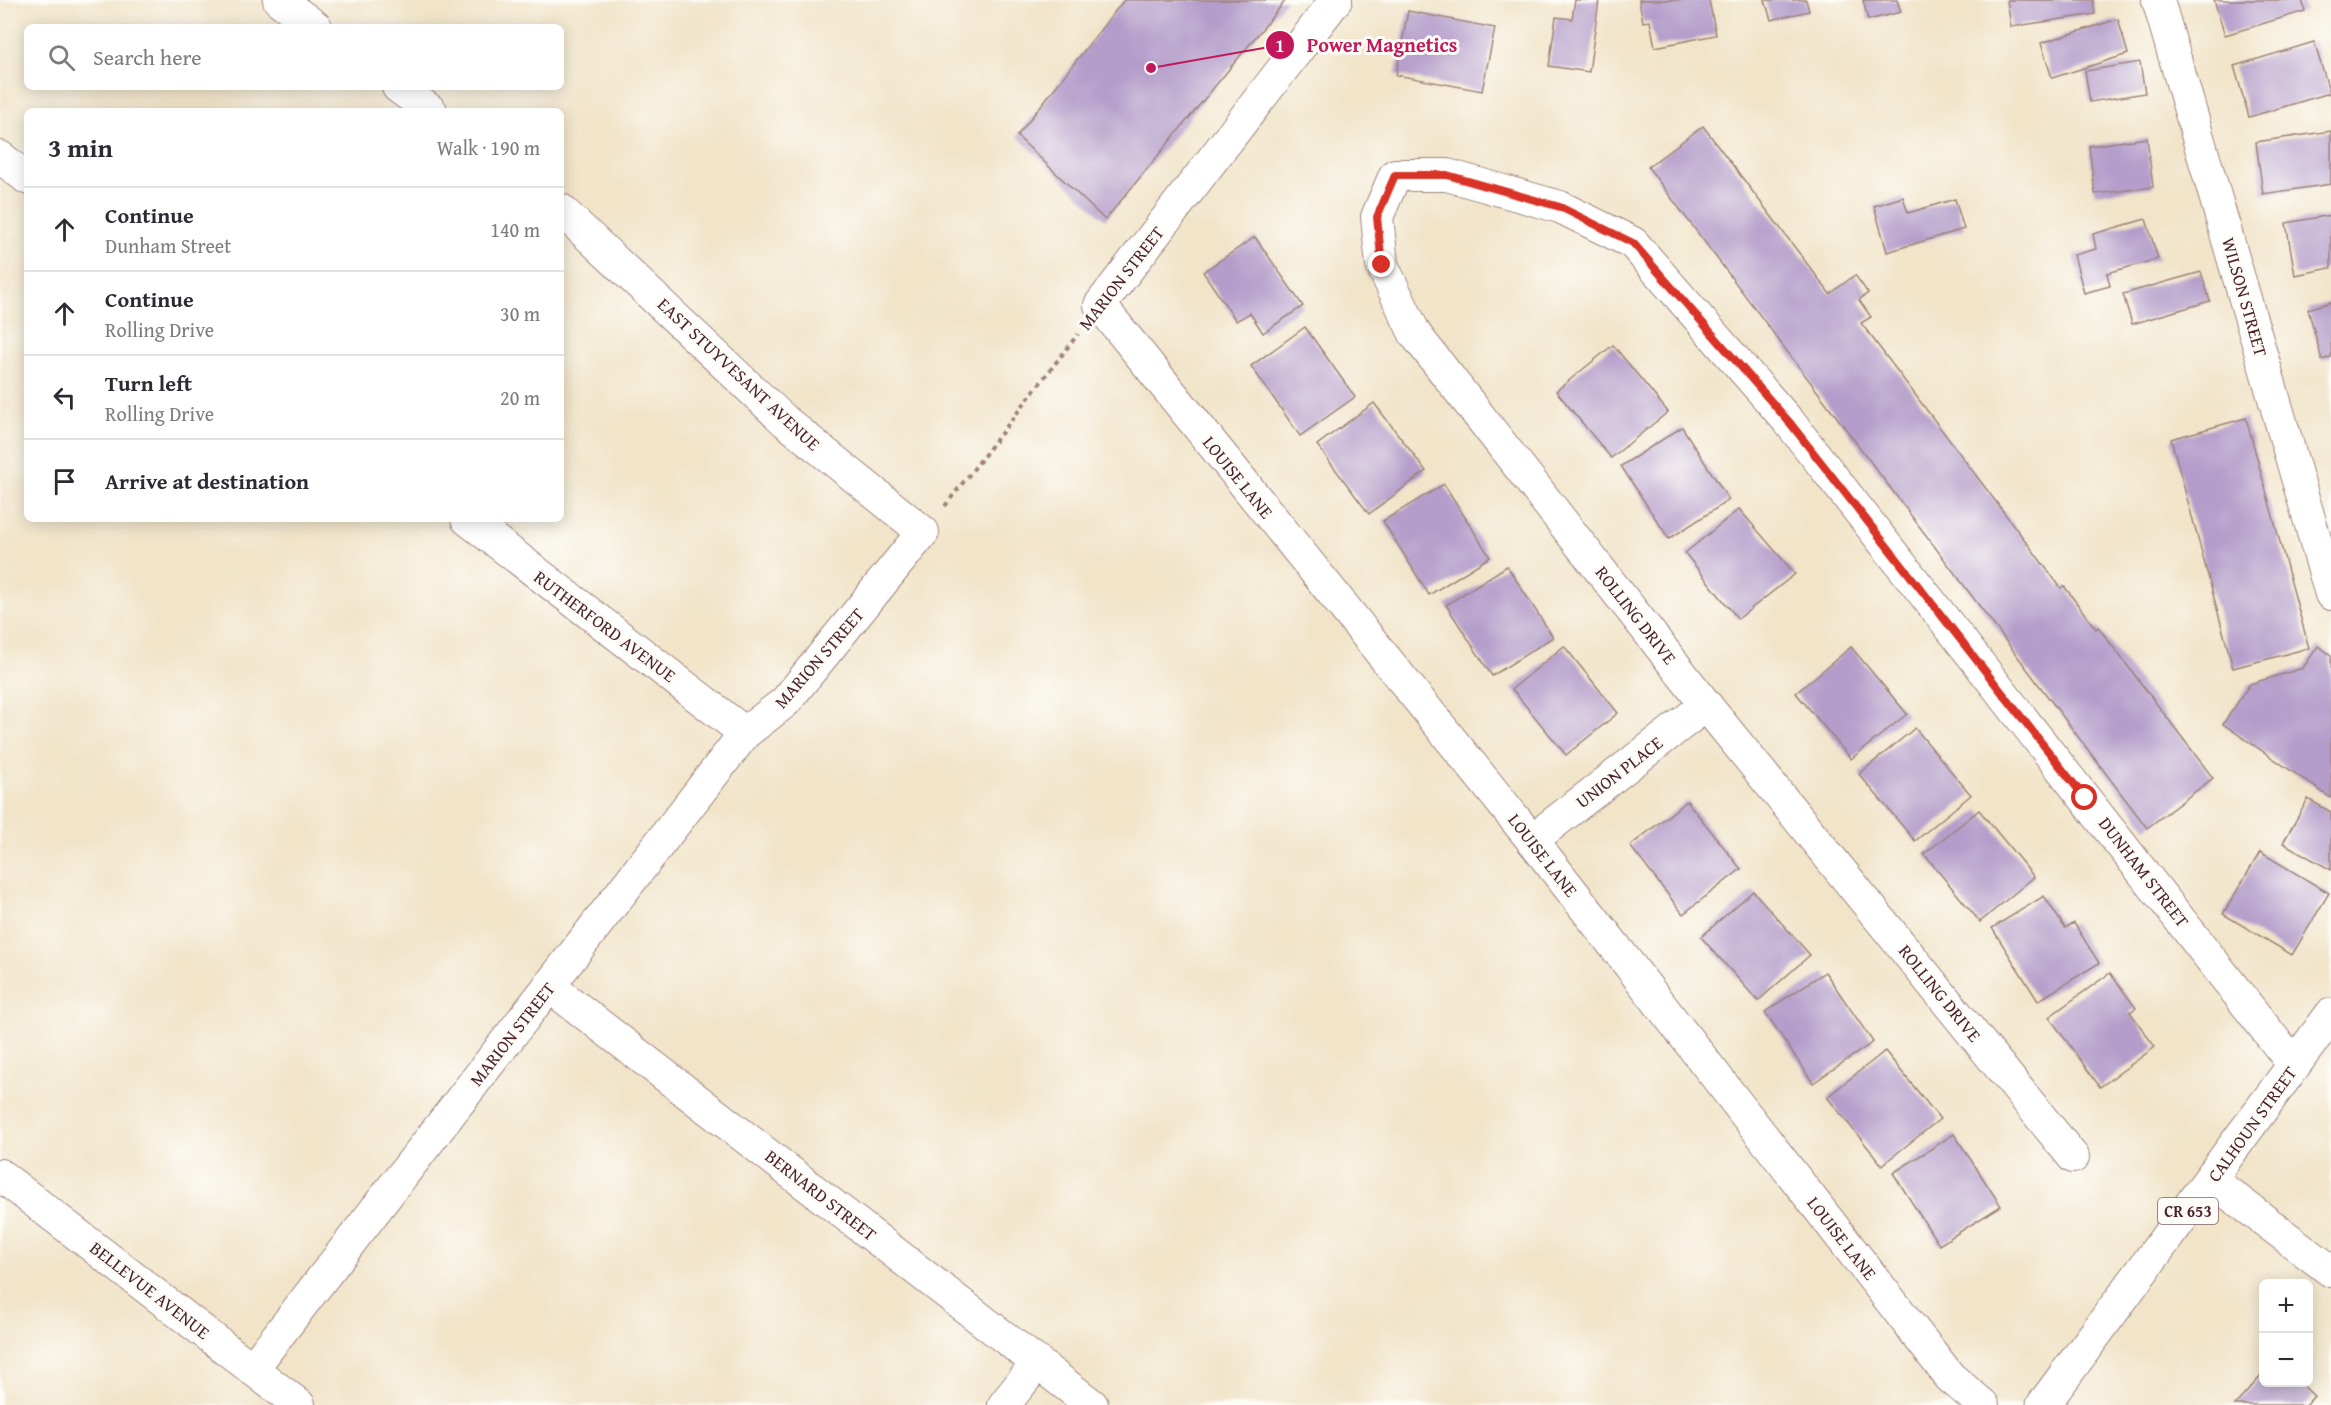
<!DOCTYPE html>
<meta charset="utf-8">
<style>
body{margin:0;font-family:"Gentium Book Plus",serif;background:#f7f7f7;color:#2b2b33}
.controls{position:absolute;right:18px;bottom:18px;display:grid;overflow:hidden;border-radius:9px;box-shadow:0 3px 15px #0003}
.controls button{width:54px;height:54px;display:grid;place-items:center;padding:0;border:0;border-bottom:2px solid #e1e1e2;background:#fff;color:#2b2b33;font:30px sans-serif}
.stop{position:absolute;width:18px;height:18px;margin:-14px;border:4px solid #d93025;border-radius:50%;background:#fff}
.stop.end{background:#d93025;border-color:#fff;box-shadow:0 2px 6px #0008}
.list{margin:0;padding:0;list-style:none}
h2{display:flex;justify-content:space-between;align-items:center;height:78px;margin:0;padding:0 24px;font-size:26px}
h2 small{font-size:20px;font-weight:400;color:#7c7c81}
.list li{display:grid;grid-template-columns:39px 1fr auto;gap:18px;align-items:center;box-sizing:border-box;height:84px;padding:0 24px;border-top:2px solid #e1e1e2}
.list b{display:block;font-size:22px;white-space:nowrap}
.list p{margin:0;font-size:20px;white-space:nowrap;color:#7c7c81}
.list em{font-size:20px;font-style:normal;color:#7c7c81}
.icon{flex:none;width:33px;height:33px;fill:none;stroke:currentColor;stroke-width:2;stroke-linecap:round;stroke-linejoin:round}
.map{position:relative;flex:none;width:2331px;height:1405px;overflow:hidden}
.search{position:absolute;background:#fff;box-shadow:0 3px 15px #0003;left:24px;top:24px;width:540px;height:66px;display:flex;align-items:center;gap:15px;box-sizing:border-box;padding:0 21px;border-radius:9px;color:#7c7c81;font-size:22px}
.panel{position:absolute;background:#fff;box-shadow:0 3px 15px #0003;left:24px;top:108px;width:540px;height:414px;border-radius:9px}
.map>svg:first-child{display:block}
.building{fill:#b49dca}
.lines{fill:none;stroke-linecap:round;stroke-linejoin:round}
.minor-casing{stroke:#9e827a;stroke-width:34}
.primary-casing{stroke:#9e827a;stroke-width:35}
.path{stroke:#9e827a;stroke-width:4;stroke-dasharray:4.5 4.5;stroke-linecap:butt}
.minor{stroke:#fff;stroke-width:32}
.primary{stroke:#fff;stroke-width:33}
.route{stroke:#d93025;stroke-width:8}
.labels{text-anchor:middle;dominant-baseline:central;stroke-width:6;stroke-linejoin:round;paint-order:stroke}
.shield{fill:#fdfcf7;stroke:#806168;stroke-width:1.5}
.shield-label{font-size:16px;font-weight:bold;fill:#4a1f2b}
.street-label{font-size:18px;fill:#4a1f2b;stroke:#fdfcf7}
.leader{fill:none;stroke:#c2185b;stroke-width:2}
.callout-dot{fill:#c2185b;stroke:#fdfcf7;stroke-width:2}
.mark-label{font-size:18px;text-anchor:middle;font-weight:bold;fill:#fff}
.callout-label{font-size:20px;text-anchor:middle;font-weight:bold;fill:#c2185b;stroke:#fdfcf7;stroke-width:6;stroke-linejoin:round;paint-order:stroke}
</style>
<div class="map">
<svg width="2331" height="1405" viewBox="0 0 2331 1405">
<rect width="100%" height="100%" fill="#fdfcf7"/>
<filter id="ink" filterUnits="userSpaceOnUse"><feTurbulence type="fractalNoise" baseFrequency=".0167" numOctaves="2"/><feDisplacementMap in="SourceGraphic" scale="12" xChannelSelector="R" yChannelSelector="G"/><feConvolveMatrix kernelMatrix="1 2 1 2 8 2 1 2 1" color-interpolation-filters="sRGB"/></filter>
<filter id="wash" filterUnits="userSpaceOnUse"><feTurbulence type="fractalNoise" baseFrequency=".008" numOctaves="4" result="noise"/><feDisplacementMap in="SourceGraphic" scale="24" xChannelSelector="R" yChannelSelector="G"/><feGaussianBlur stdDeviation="1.35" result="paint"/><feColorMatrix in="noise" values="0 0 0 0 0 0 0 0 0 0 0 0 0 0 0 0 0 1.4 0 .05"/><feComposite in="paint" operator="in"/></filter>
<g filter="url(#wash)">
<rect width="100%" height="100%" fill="#f1e4c9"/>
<g id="blocks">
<g class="building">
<path d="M1124,0H1286L1105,220L1017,136Z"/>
<path d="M1575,0H1599L1589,72L1549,66L1556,17L1572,19Z"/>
<path d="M1639,0H1709L1716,35L1655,47L1650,21L1643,22Z"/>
<path d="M1765,0H1806L1809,11L1771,20Z"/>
<path d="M1863,0H1897L1901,12L1868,20Z"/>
<path d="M2007,0H2093L2095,14L2011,27Z"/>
<path d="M2214,0H2302L2305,11L2225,35Z"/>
<path d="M1408,11L1495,28L1482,91L1396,75Z"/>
<path d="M2118,19L2128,54L2052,78L2041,43Z"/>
<path d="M2314,42L2330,93L2249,117L2234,66Z"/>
<path d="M2140,62L2145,93L2090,102L2085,71Z"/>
<path d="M1703,126L1830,294L1855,275L1868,293L1859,300L1871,317L1861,323L2061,588L2064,586L2096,629L2098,627L2213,778L2147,828L1648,167Z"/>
<path d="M2331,131V184L2263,194L2256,142Z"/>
<path d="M2147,138L2153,187L2095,194L2089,146Z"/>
<path d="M1903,197L1908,213L1955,199L1964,229L1887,252L1874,206Z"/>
<path d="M2331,215V268L2295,275L2286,223Z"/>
<path d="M2146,219L2158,259L2107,273L2110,286L2084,293L2074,255L2096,249L2093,234Z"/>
<path d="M1255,237L1303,306L1263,333L1250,313L1236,321L1203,272Z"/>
<path d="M2201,272L2210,301L2132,324L2123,294Z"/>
<path d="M2331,302V357L2322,360L2308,309Z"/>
<path d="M1305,327L1355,397L1300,436L1251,366Z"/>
<path d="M1613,345L1668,412L1611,458L1556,391Z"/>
<path d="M1374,403L1426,471L1369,514L1317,445Z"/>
<path d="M2246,418L2309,648L2233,668L2171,439Z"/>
<path d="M1682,427L1729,500L1669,539L1621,466Z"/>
<path d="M1444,484L1490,557L1429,595L1383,521Z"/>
<path d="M1739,509L1795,574L1738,619L1685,553Z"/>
<path d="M1507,566L1553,637L1492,676L1446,605Z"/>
<path d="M1564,646L1618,713L1566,755L1512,689Z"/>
<path d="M2318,646L2331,655V798L2223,724L2250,684L2303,668Z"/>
<path d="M1851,647L1907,714L1851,759L1796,693Z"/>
<path d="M1915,728L1971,795L1915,841L1859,774Z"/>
<path d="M2308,799L2331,812V870L2283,843Z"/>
<path d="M1687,801L1741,869L1683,914L1630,846Z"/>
<path d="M1979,810L2034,877L1980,922L1924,854Z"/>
<path d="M2260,852L2329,893L2292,955L2223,914Z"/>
<path d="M1753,891L1810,955L1758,1001L1701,937Z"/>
<path d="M2044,896L2065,928L2074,923L2099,963L2038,1001L1992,928Z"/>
<path d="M1825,972L1873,1042L1813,1083L1765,1012Z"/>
<path d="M2110,973L2136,1008L2130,1012L2155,1047L2100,1087L2049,1017Z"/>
<path d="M1885,1051L1940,1119L1882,1165L1827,1097Z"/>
<path d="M1954,1134L2001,1206L1939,1245L1893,1173Z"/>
<path d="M2264,1373V1382H2299L2314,1396L2306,1405H2235Z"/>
</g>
</g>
</g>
<g filter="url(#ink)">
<use href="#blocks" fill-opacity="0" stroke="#9e827a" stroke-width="1.5"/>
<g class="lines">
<g class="minor-casing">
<g id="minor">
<path d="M279,0L316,27"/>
<path d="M1336,0L1100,305L1532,840L1950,1377L1983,1405"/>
<path d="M2158,0L2331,594"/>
<path d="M398,87L431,111"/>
<path d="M0,157L27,178"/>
<path d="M467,519L745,733"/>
<path d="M1532,840L1706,705"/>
<path d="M549,986L1092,1405"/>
<path d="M2073,1157L1706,705L1415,334L1382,265L1377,217L1395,175H1447L1560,207L1633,243L1790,423L2294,1065"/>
<path d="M0,1175L299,1405"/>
<path d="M2211,1180L2331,1271"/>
<path d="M252,1369L745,733L785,702L923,532L785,421L561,210"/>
<path d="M1004,1405L1038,1362"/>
</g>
</g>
<g class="primary-casing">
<path id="primary" d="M2043,1405L2331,1015"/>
</g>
<path class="path" d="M945,506L1078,334"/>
<use href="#minor" class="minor"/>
<use href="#primary" class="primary"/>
</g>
</g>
<g class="lines" filter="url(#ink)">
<path class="route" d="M1382,265L1377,217L1395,175H1447L1560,207L1633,243L1790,423L2085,798"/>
</g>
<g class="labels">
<rect class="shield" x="2158" y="1198" width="60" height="26" rx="4.5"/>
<g class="shield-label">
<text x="2188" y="1211">CR 653</text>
</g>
<g class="street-label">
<text transform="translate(1121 278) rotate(-52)">MARION STREET</text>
<text transform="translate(2245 297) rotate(74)">WILSON STREET</text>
<text transform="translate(739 374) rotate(43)">EAST STUYVESANT AVENUE</text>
<text transform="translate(1238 477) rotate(51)">LOUISE LANE</text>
<text transform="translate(1636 615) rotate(52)">ROLLING DRIVE</text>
<text transform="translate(605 626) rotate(37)">RUTHERFORD AVENUE</text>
<text transform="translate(819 658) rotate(-49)">MARION STREET</text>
<text transform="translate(1619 772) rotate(-38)">UNION PLACE</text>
<text transform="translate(1543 855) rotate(52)">LOUISE LANE</text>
<text transform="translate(2144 872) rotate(52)">DUNHAM STREET</text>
<text transform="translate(1940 993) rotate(51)">ROLLING DRIVE</text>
<text transform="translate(512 1034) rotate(-52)">MARION STREET</text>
<text transform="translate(2252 1124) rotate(-54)">CALHOUN STREET</text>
<text transform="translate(821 1195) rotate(38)">BERNARD STREET</text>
<text transform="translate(1842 1238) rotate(52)">LOUISE LANE</text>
<text transform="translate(150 1290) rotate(38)">BELLEVUE AVENUE</text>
</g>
</g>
<path class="leader" d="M1151 68L1280 45"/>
<g class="callout-dot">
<circle cx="1151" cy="68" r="6"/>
<circle cx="1280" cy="45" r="15"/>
</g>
<g class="mark-label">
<text x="1280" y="52">1</text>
</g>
<g class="callout-label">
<text x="1382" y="52">Power Magnetics</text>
</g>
</svg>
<div class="controls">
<button>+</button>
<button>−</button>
</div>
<div class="stop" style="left:2085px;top:798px"></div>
<div class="stop end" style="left:1382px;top:265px"></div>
<div class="search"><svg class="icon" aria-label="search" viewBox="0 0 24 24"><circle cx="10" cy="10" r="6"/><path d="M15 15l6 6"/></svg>Search here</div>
<section class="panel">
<h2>3 min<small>Walk · 190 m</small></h2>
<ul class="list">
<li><svg class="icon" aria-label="ahead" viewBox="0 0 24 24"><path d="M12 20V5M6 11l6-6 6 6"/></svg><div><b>Continue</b><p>Dunham Street</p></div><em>140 m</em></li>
<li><svg class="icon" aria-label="ahead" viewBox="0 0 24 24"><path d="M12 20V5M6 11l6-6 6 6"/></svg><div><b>Continue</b><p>Rolling Drive</p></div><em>30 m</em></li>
<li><svg class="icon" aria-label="left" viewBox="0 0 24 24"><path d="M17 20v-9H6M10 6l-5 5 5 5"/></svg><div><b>Turn left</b><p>Rolling Drive</p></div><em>20 m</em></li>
<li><svg class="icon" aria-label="arrive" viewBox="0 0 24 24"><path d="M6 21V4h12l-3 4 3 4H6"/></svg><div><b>Arrive at destination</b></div></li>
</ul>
</section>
</div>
